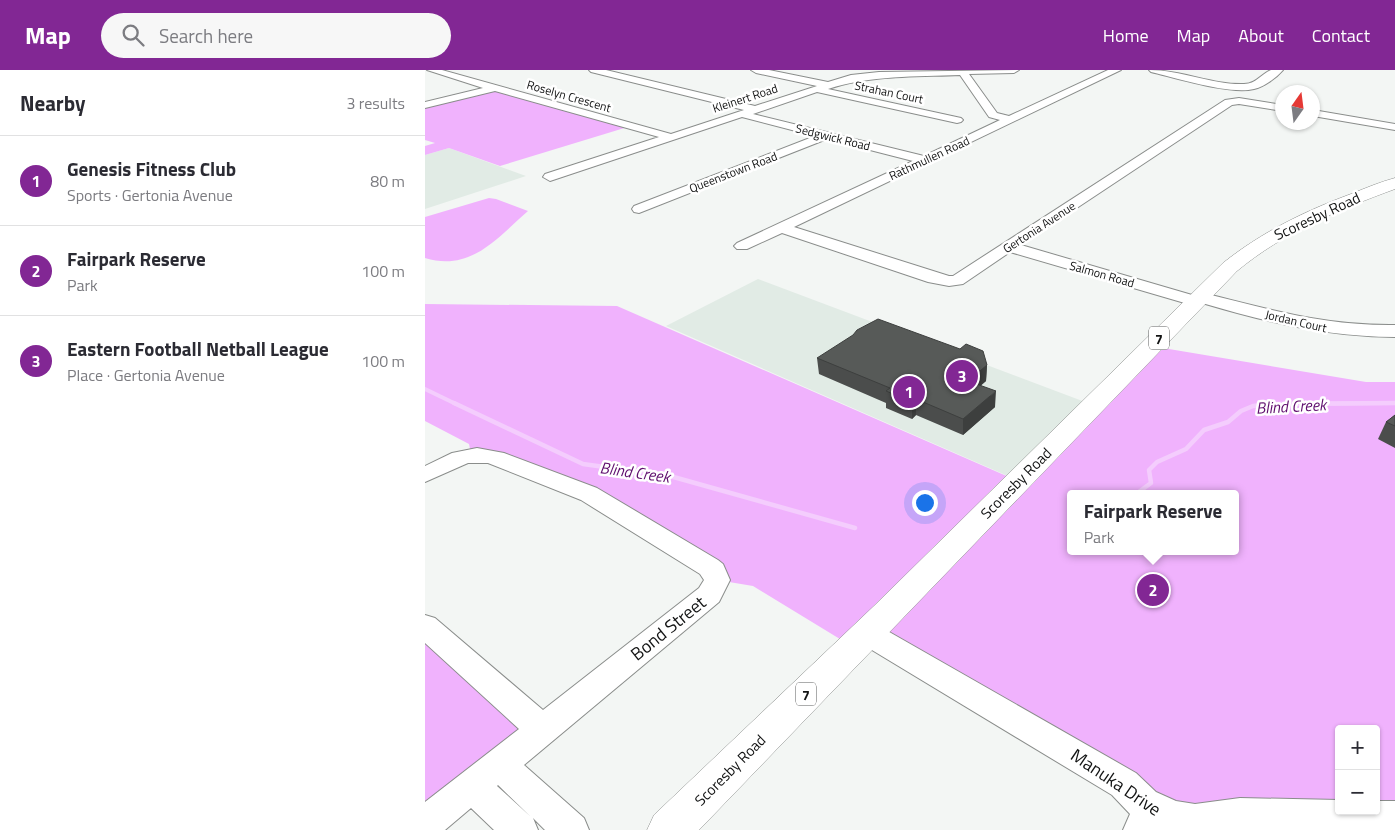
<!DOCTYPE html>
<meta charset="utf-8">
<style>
body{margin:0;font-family:"Titillium Web",sans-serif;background:#f7f7f7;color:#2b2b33}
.controls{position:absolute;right:15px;bottom:15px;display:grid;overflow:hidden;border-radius:5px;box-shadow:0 1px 4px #0004}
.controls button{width:45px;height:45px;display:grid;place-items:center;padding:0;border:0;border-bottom:1px solid #e1e1e2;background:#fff;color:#2b2b33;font:25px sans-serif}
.compass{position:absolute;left:850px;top:15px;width:45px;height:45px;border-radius:50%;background:#fff;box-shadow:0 1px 4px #0004;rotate:14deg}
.you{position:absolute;left:499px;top:432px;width:18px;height:18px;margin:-12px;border:4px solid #fff;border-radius:50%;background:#1a73e8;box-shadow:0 0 0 8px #1a73e833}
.badge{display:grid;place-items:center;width:32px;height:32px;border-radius:50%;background:#822794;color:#fff;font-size:16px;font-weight:700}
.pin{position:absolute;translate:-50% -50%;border:2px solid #fff;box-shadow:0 1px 5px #0006}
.popup{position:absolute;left:642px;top:420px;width:172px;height:65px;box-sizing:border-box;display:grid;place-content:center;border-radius:5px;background:#fff;filter:drop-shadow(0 1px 4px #0005);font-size:16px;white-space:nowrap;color:#7c7c81}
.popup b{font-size:19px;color:#2b2b33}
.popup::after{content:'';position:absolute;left:50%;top:100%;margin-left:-10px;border:10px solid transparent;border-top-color:#fff}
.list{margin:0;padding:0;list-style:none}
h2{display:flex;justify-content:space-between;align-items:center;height:65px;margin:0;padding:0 20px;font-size:21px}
h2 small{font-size:16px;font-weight:400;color:#7c7c81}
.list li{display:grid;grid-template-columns:32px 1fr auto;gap:15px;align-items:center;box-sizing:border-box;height:90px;padding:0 20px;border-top:1px solid #e1e1e2}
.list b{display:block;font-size:19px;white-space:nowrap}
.list p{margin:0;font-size:16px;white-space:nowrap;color:#7c7c81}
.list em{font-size:16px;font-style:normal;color:#7c7c81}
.icon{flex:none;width:28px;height:28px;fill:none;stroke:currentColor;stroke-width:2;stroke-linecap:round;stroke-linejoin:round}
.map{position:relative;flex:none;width:970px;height:760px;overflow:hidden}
header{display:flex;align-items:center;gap:30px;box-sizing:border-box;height:70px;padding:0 25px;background:#822794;color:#fff}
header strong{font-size:24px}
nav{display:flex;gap:28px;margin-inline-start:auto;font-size:18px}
.search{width:350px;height:45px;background:#f7f7f7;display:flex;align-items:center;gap:12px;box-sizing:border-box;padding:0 18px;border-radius:28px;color:#7c7c81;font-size:19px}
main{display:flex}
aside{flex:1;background:#fff}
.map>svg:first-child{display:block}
.built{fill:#e1ebe5}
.green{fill:#f0b2fd;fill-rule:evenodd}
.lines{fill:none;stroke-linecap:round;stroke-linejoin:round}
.stream-far1{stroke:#f4cdfd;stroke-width:4}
.stream{stroke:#f4cdfd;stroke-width:4.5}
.minor-casing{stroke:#8a8d8b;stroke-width:2}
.major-casing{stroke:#8a8d8b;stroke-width:1}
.minor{fill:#fff;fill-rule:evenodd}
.major{fill:#fff;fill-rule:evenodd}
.wall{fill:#4b4d4c}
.shaded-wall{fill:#3d3f3e}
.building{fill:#575a58;stroke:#3d3f3e}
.labels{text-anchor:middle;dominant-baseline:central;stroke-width:5;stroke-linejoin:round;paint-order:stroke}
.far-street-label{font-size:12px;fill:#121313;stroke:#fff}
.shield{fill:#fff;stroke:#595a5a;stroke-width:1}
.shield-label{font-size:14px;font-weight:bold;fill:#121313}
.street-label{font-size:15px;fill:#121313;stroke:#fff}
.water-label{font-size:16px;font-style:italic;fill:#5e0c6d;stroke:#fff}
.near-street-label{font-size:18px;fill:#121313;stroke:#fff}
</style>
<header>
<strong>Map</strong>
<div class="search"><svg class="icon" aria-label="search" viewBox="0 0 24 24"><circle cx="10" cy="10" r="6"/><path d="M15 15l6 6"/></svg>Search here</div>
<nav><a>Home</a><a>Map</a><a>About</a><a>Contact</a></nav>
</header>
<main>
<aside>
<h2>Nearby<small>3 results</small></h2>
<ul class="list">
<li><span class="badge">1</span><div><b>Genesis Fitness Club</b><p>Sports · Gertonia Avenue</p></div><em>80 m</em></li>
<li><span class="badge">2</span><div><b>Fairpark Reserve</b><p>Park</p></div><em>100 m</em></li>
<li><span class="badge">3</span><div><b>Eastern Football Netball League</b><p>Place · Gertonia Avenue</p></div><em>100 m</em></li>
</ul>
</aside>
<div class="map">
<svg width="970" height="760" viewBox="0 0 970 760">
<rect width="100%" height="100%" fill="#f3f6f4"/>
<g class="built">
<path d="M24,78L101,106L0,139V85Z"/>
<path d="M333,209L668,335L594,411L241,256Z"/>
</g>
<g class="green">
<path d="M70,18L206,56L75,96L24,78L0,85V76L10,73L0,70V35Z"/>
<path d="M64,128L71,129L103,141C72,168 46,202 0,188V147Z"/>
<path d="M0,234L192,236L593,411L726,276L941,312H970V748L770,751L469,579L428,577L328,516L292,510L173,429L46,384L44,374L0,351ZM646,424H810V481H646ZM914,659H951V741H914Z"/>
<path d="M0,556L118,660L0,750Z"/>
</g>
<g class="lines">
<g class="stream-far1">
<path d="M0,319L31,334"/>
<path d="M865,334L970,333"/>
</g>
<g class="stream">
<path d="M29,333L158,394L245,406L430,458"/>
<path d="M711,424L726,413L724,400L732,392L761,379L779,360L803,352L816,341L828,336L846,334L970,333"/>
</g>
<g class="minor-casing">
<g id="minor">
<path d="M2,0H17L246,64L319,40L166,2L164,0H181L330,36L392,16L331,3L326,0H344L403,12L426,5L454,2L594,0L589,3L544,4L572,43L584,46L683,0H696L369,157L524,206H528L800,30L814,28L858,35V41L814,34L807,35L596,175L767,225L774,222C844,239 897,256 970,255V267C903,267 841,252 777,233L770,236L585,182L538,214L524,216L503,212L357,163L322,179H312L309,176L312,173L488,91L402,69L214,143L209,142L207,139L209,136L390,66L317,47L125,111L118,107L120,104L234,67L70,21L0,38V32L58,18ZM535,5L564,47L575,50L499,86L328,44L392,22L532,53L536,52L538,50L536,48L403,19C446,5 490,7 535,5Z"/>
<path d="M724,0C757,0 787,15 819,14C831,14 836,4 846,0C849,0 854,0 858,0C851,8 839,17 829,19C805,25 751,8 726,2Z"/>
<path d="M888,40L970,54V60L888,46Z"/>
<path d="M52,378L79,383L172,418L293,490L298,494L305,510L294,532L99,695L159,748L164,760H120L108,748L113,760H69L46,738L20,760H0V732L94,659L0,573V545L10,548L118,640L274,518L279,510L275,504L156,430L63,393H43L0,412V396L27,383ZM73,715L106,747L72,716Z"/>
<path d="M442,552L452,555L711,703L731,722L751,731L770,734L815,728L914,730V741H951V731H970V760H698L705,744L687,725L432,571L428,563L432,555Z"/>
</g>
</g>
<g class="major-casing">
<path id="major" d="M970,108V119C913,140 859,162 812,201L274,760H222L229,745L450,535L798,193C837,162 880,141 926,124C941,118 955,112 970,108Z"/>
</g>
<use href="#minor" class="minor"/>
<use href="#major" class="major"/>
</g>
<g class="wall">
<path d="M392,288L562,295L561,311L556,315L570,337L538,365L491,345L487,349L461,338V333L394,304Z"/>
<path d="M970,345V378L953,369L961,352Z"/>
</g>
<g class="shaded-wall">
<path d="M562,295L561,311L543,327V311Z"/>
<path d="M571,321L570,337L538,365V349Z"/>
<path d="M491,329V345L487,349V332Z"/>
</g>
<g class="building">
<path d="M453,249L535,279L541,274L558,281L562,295L543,311L571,321L538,349L491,329L487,332L461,321L465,318L392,288L428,265L432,260Z"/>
<path d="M970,345V356L961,352Z"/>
</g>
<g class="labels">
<g class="far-street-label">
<text transform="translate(464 22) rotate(12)">Strahan Court</text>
<text transform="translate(144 26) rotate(16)">Roselyn Crescent</text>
<text transform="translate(320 28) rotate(-18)">Kleinert Road</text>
<text transform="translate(408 67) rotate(14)">Sedgwick Road</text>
<text transform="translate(504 88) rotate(-25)">Rathmullen Road</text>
<text transform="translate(308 102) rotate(-21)">Queenstown Road</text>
<text transform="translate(614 157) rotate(-33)">Gertonia Avenue</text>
<text transform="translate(677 204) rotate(16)">Salmon Road</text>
<text transform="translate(871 251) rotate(13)">Jordan Court</text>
</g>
<g class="shield">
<rect x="724" y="256.5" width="20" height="23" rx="4"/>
<rect x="371" y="612.5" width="20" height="23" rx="4"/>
</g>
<g class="shield-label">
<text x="734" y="268">7</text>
<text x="381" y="624">7</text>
</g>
<g class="street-label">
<text transform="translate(892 146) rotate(-25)">Scoresby Road</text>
<text transform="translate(591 413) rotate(-45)">Scoresby Road</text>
<text transform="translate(305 700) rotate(-45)">Scoresby Road</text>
</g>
<g class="water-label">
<text transform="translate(866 336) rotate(-3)">Blind Creek</text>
<text transform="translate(210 402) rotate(8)">Blind Creek</text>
</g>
<g class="near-street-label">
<text transform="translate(243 558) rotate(-39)">Bond Street</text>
<text transform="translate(691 712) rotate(34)">Manuka Drive</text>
</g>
</g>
</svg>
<div class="controls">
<button>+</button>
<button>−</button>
</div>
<svg class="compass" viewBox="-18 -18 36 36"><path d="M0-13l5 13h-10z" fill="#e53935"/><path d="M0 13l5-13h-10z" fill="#7c7c81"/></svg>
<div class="you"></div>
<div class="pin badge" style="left:484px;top:322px">1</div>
<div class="pin badge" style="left:728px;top:520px">2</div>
<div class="popup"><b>Fairpark Reserve</b>Park</div>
<div class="pin badge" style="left:537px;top:306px">3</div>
</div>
</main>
